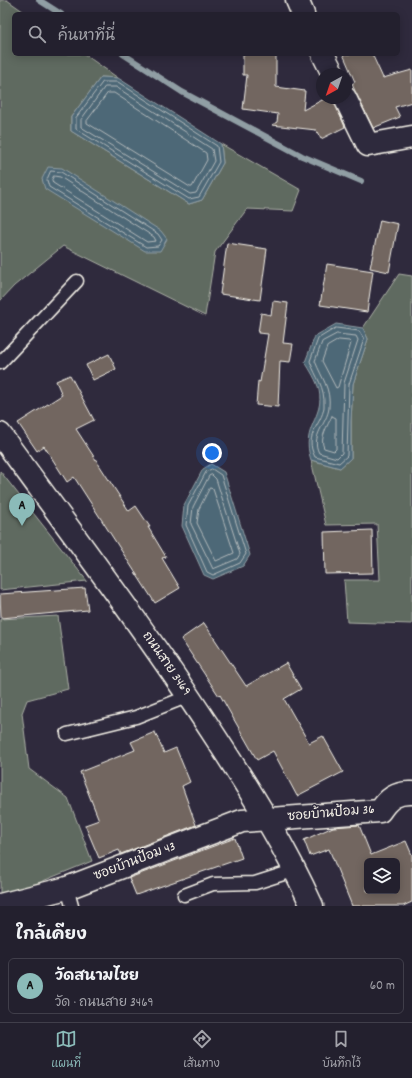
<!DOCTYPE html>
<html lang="th">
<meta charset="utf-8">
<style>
body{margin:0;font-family:Dekko,"Playpen Sans Thai",sans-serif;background:#2b2836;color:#f1f3f6}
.controls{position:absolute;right:12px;bottom:12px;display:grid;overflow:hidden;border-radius:6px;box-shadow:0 2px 10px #0003}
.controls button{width:36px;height:36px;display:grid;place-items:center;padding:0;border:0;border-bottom:1px solid #403e4a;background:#23202e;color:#f1f3f6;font:20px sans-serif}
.compass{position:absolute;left:316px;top:68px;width:36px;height:36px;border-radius:50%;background:#23202e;box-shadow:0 2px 10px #0003;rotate:220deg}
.you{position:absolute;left:212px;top:453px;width:14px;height:14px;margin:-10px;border:3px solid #fff;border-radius:50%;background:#1a73e8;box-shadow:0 0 0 6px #1a73e833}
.badge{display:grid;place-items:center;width:26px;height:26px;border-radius:50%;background:#8bbbb9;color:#111;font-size:13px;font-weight:700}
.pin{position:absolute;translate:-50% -33px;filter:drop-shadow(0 1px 2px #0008)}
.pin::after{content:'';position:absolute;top:21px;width:14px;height:12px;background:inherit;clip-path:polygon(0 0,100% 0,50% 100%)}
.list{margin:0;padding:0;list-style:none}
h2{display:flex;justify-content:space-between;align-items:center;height:52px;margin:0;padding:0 16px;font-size:17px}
h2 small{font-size:13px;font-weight:400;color:#a3a3aa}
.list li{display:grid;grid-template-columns:26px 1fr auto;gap:12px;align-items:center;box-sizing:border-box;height:56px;margin:0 8px 8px;padding:0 8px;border:1px solid #403e4a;border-radius:6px}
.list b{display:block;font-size:15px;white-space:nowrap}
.list p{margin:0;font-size:13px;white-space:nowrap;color:#a3a3aa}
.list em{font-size:13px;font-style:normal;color:#a3a3aa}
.icon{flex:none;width:22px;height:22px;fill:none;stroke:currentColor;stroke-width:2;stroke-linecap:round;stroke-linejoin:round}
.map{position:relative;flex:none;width:412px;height:906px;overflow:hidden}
.search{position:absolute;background:#23202e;box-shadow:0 2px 10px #0003;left:12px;right:12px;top:12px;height:44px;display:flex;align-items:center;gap:10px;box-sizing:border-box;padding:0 14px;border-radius:6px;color:#a3a3aa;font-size:15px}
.sheet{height:116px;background:#23202e}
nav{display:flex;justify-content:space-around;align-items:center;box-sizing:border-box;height:56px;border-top:1px solid #403e4a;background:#23202e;font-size:11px;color:#a3a3aa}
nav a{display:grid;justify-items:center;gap:2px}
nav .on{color:#8bbbb9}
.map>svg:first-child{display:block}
.green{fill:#5f6b61;stroke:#aaaea4}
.water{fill:#4e6777;stroke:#909ea4}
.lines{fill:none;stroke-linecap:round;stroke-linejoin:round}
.shore{stroke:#b2babb;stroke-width:1}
.stream{stroke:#909ea4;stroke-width:6}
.building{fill:#726661;stroke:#f4f1e8;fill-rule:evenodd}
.service-casing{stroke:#f4f1e8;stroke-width:15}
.minor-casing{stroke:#f4f1e8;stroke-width:25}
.tertiary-casing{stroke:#f4f1e8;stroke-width:25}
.service{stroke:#2f2a3d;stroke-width:12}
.minor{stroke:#2f2a3d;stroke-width:22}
.tertiary{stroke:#2f2a3d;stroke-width:22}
.labels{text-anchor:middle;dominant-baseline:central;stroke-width:3;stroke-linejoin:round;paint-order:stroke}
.street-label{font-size:13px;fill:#f4f1e8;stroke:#2f2a3d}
</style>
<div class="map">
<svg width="412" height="906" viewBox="0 0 412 906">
<rect width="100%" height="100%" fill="#2f2a3d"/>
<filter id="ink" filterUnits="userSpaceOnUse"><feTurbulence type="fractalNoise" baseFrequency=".025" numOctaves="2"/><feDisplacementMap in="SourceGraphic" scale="8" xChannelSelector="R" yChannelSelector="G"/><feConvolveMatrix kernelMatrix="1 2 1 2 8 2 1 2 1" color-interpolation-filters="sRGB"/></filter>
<g filter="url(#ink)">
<g class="green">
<path d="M0,0H7L27,14H14V54H84L118,78L101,77L71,117V131L189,204L202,200L223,163L221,144L301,190L293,211L247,209L215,252L205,316L63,246L14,286L0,301Z"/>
<path d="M399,274L412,276V624L347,622L344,580H380L377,524L326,525L311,460L340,468L351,458V421L353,384L368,339L363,328Z"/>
<path d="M0,471L87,581L0,590Z"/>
<path d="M58,616L68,689L27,700L22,713L29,769L68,798L92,861L28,887L0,894V619Z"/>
</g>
<g class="water">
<path d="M101,77L118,78L221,144L223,163L202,200L189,204L71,131V117Z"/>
<path d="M48,167L62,168L161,231L167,239L160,251H145L45,189L42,179Z"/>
<path d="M336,324L363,328L368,339L353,384L351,421V458L340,468L311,460C300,427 325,418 319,390C317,381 310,370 305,362L315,336Z"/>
<path d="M211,464L224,472L250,555L243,566L213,579L204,575L182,526L184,505L203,469Z"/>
</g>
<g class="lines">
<g class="shore">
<path d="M103,82H118L217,146L219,162L199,197L189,199L76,129V118Z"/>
<path d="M105,87H116L212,149L214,161L196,193L190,194L81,127V120Z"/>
<path d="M108,93H114L206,153L207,160L192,187H190L87,123V121Z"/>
<path d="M51,171L61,172L158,234L162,240L158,246L146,247L49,187L47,180Z"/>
<path d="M54,176L60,177L154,237L156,241L147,242L53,183L52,180Z"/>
<path d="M336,328L359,331L364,339L349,384L347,456L339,463L315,457C303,434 322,425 324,407C325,385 316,379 310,361L318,339Z"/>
<path d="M337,334L356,336L358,340L344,383L342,453L337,458L319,453C310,436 327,424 329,408C331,388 322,379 315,361L322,342Z"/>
<path d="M339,340L349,341L351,343L338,387L336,388L322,361L327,347Z"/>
<path d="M332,416L336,418V449L334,451L324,448C319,438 328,425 332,416Z"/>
<path d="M212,469L221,475L246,554L240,563L213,575L207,572L186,525L188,506L206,472Z"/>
<path d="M212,475L216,479L240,554L237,559L213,569L191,524L193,507L209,476Z"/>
<path d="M210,488L213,489L234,553L216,561L197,523L199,509Z"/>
</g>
<g class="stream">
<path d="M39,0L61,14"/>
<path d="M123,54L182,92L302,156L361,181"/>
</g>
</g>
<g class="building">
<path d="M243,54H276V87L305,91L303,110L326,98H333L345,127L321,139L316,130L272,125L277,122L278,114L243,109L247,75H243Z"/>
<path d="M343,54H372L383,78L412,70V102L395,107L400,117L373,128L355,91L352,84L355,82Z"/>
<path d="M380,220L398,224L389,272L370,268Z"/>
<path d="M227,243L267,249L260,300L220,294Z"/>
<path d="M327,264L373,271L367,312L320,305Z"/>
<path d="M273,301L288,303L283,343L293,344L290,362L280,361L278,407L256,405L258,381L260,382L268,334L258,333L261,313L271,315Z"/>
<path d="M109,354L116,369L93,380L86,365Z"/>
<path d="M70,375L94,420L76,429L129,511L136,506L150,527H148L166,557L162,558L180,588L155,603L74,477L67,482L44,446L37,451L18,423L62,395L56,381Z"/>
<path d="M372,530L373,573L325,574L324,532Z"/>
<path d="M85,588L88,610L1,618L0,594Z"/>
<path d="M204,623L246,686L286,663L301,689L284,699L309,743L323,736L343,772L297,796L273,751L257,760L220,695L219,696L181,639Z"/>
<path d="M155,732L164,753L176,748L190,782L182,786L196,825L121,854L119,850L99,858L85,825L99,820L80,772L135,750L131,742Z"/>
<path d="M359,825L371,855L406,841L412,855V902L403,906H352L329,849L310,856L304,840L333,827ZM367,861H397V891H367Z"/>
<path d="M235,838L242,858L136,895L129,878Z"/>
</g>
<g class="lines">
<g class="service-casing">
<g id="service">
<path d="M0,363L77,281"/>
<path d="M67,734L136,717L189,696"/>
<path d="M67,888L72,906"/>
<path d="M184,895L213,884L255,883L296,870"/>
</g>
</g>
<g class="minor-casing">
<g id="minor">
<path d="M297,0L303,14"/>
<path d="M323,54L333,74"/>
<path d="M345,98L368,145L412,137"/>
<path d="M0,905L67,888L242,821L380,811C388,799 396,792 412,793"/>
</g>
</g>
<g class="tertiary-casing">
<path id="tertiary" d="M0,434C74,536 150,636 218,741C253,795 286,848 312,906"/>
</g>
<use href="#service" class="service"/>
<use href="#minor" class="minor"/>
<use href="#tertiary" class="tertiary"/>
</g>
</g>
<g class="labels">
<g class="street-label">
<text transform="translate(166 664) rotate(55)">ถนนสาย 3469</text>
<text transform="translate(331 814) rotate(-5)">ซอยบ้านป้อม 36</text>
<text transform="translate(135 862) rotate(-21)">ซอยบ้านป้อม 43</text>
</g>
</g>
</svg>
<div class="controls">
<button><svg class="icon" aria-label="layers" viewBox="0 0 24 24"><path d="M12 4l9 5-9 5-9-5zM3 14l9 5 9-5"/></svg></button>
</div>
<svg class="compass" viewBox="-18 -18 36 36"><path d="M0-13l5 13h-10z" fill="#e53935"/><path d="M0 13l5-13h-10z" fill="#a3a3aa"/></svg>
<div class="you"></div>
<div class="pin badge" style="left:22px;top:526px">A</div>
<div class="search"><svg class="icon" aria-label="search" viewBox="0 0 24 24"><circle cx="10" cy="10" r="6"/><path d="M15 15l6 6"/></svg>ค้นหาที่นี่</div>
</div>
<section class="sheet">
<h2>ใกล้เคียง<small></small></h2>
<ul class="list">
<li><span class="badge">A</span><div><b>วัดสนามไชย</b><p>วัด · ถนนสาย 3469</p></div><em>60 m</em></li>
</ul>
</section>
<nav>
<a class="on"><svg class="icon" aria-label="map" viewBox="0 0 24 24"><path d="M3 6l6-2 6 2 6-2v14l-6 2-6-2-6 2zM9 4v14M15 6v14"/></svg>แผนที่</a>
<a><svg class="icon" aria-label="directions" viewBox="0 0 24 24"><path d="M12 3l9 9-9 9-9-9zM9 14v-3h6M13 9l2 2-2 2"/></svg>เส้นทาง</a>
<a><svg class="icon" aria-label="saved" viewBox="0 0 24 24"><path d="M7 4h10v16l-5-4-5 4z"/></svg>บันทึกไว้</a>
</nav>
